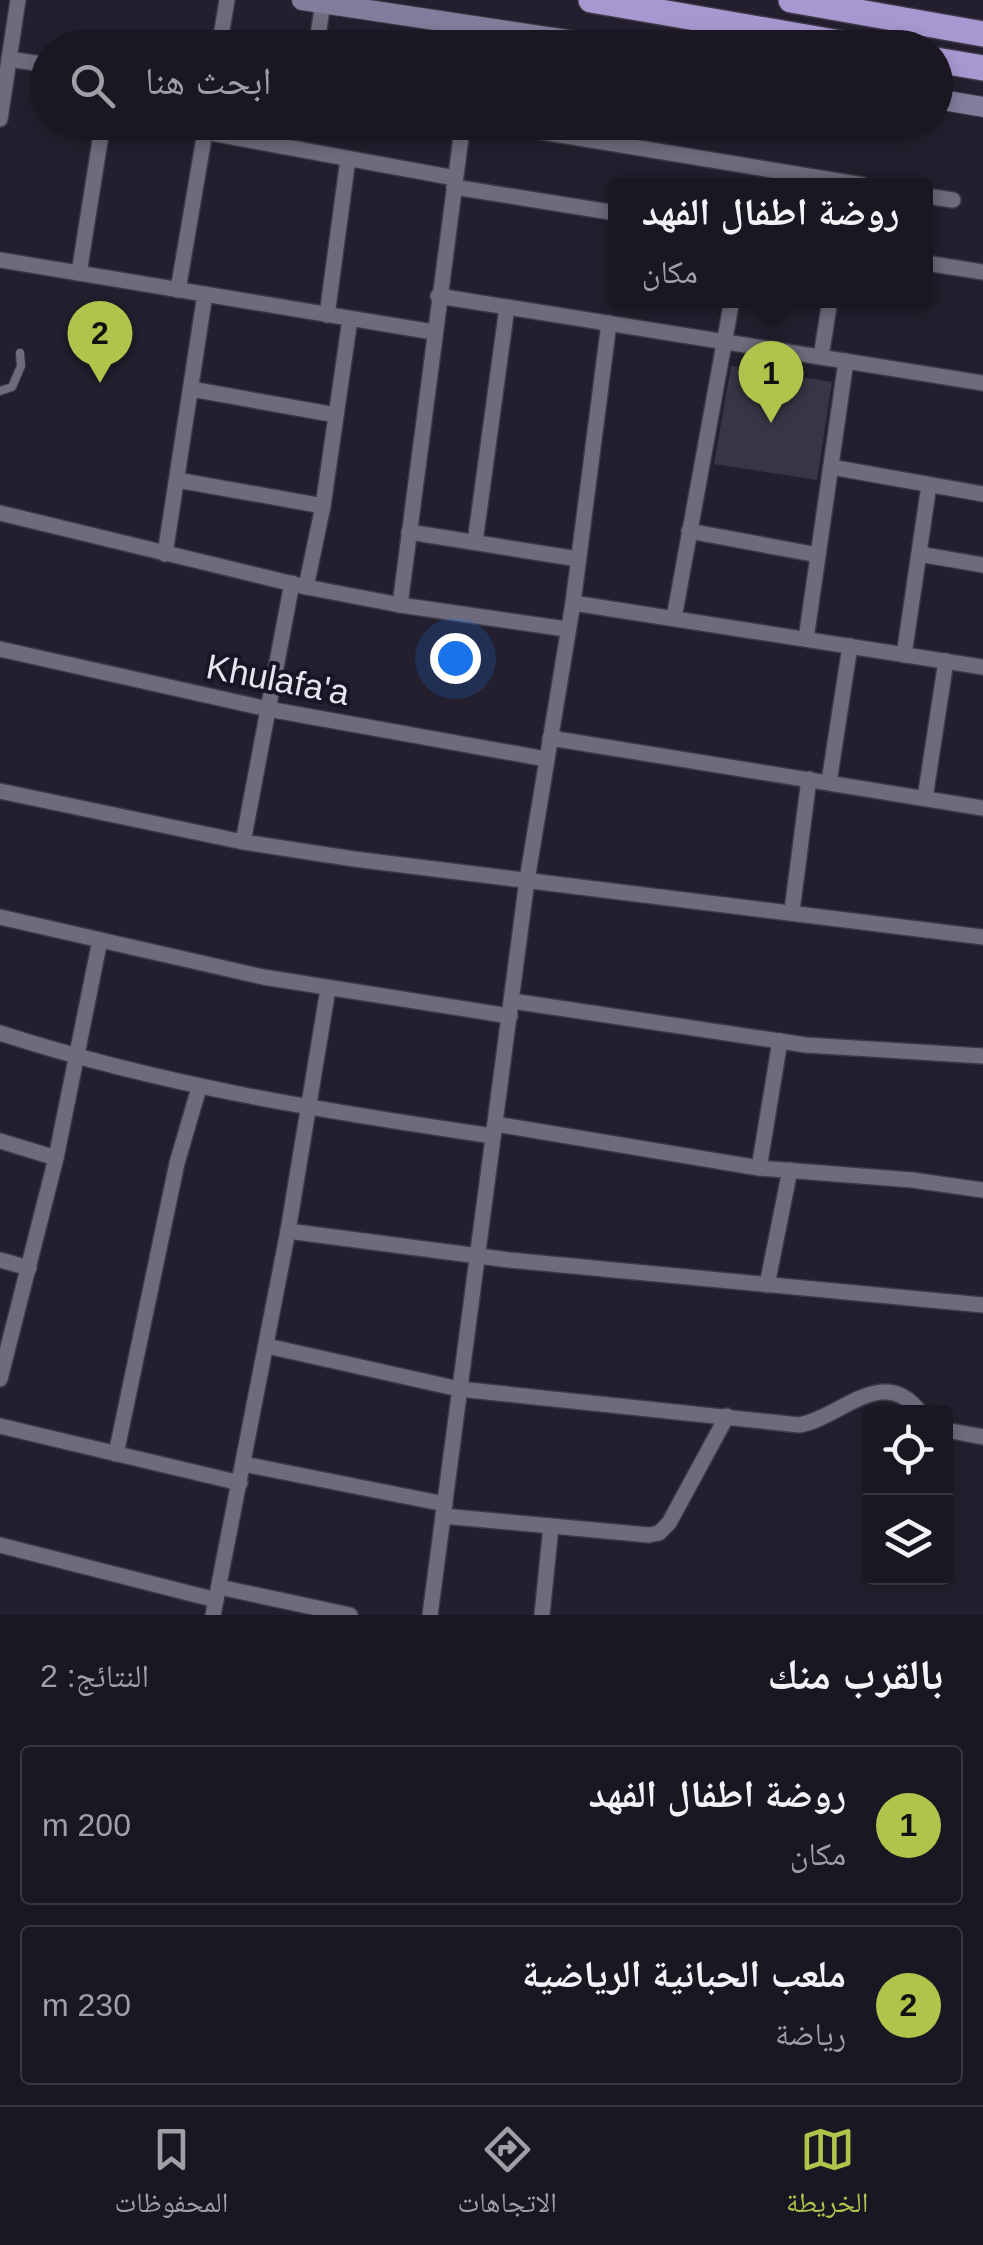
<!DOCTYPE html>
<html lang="ar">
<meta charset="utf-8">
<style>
body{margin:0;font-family:Arial,"Noto Naskh Arabic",sans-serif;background:#23202a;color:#f1f3f6;direction:rtl}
.controls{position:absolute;right:30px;bottom:30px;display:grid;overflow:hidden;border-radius:10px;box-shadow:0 5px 15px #0003}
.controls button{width:90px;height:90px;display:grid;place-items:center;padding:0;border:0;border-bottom:2px solid #383640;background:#1a1722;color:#f1f3f6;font:50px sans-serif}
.you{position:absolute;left:455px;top:658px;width:35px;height:35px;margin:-25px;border:8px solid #fff;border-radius:50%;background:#1a73e8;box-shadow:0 0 0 15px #1a73e833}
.badge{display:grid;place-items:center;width:65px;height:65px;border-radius:50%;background:#b2c34c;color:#111;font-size:32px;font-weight:700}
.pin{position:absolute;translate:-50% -82px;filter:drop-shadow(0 2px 5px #0008)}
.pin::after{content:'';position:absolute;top:52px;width:35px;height:30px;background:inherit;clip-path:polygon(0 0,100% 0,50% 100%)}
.popup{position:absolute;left:608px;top:178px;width:325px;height:130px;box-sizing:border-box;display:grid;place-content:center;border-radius:10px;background:#1a1722;filter:drop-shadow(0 2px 8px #0005);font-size:32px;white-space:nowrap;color:#9f9fa5}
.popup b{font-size:38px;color:#f1f3f6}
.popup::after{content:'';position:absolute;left:50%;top:100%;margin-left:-20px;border:20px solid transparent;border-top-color:#1a1722}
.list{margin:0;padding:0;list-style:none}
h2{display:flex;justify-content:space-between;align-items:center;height:130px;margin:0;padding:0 40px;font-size:42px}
h2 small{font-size:32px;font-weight:400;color:#9f9fa5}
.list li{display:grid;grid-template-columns:65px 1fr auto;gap:30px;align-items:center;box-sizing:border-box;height:160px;margin:0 20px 20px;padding:0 20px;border:2px solid #383640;border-radius:10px}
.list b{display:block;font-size:38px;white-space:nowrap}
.list p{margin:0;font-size:32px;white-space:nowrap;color:#9f9fa5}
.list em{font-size:32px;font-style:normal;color:#9f9fa5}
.icon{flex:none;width:55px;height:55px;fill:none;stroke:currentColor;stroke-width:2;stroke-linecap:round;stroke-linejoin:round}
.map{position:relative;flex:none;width:983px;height:1615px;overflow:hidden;direction:ltr}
.search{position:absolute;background:#1a1722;box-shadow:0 5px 15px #0003;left:30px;right:30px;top:30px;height:110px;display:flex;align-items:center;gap:25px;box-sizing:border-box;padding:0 35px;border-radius:55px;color:#9f9fa5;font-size:38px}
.sheet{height:490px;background:#1a1722}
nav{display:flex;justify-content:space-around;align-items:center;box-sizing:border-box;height:140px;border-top:2px solid #383640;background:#1a1722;font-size:28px;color:#9f9fa5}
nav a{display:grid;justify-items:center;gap:5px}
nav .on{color:#b2c34c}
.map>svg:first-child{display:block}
.green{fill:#33284e}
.building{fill:#393546}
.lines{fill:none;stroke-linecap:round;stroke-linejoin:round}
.service-casing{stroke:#3c3946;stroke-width:10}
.minor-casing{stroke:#3c3946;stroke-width:18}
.secondary-casing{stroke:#3c3946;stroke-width:22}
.trunk-casing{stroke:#3c3946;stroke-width:28}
.service{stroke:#6f6b7d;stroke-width:8}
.minor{stroke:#6f6b7d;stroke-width:15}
.secondary{stroke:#847c9c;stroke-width:20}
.trunk{stroke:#a798d1;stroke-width:25}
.labels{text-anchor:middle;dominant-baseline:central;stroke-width:8;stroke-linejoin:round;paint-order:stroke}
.street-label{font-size:35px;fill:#e8e5f0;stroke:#191524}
</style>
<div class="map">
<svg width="983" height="1615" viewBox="0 0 983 1615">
<rect width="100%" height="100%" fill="#231f2e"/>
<path class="green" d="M520,123H602L600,135Z"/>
<path class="building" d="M731,366L832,382L817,480L714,464Z"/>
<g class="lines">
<g class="service-casing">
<path id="service" d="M0,391L12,387L21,366L20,353"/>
</g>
<g class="minor-casing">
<g id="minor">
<path d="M219,48L227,0"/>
<path d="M316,48L323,3"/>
<path d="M472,48L475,26"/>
<path d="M9,59L48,65"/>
<path d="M0,119L18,0"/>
<path d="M482,122L863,185"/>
<path d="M205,132L455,178"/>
<path d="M454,187L616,213"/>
<path d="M926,196L953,200"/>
<path d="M0,260L433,332"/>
<path d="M926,263L983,272"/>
<path d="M79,273L103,122"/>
<path d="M178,290L206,126"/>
<path d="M438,296L983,383"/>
<path d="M327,315L348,159"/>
<path d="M821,357L830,300"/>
<path d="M191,389L336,415"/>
<path d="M831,467L983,494"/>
<path d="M177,480L323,506"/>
<path d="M0,513L306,587L400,605L566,629"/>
<path d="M689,531L818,555"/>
<path d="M409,532L578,559"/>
<path d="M475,542L507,307"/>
<path d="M165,554L205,294"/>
<path d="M919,554L983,565"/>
<path d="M306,587L323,506L350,319"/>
<path d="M573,603L983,667"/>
<path d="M400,605L463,122"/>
<path d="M674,618L732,300"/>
<path d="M806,639L846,361"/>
<path d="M0,649L268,709L546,759"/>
<path d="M904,655L929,485"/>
<path d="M550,738L983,808"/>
<path d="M829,782L850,646"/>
<path d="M0,791L243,842L354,859L983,937"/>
<path d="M925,798L946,661"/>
<path d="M243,842L292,583"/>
<path d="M792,911L809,779"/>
<path d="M0,917L263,977L510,1016"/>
<path d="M512,1001L806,1045L983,1056"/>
<path d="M0,1033C164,1086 323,1111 493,1136"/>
<path d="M495,1124L759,1168L912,1180L983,1190"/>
<path d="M0,1141L56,1158"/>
<path d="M759,1168L780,1041"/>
<path d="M288,1231L509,1260L983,1305"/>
<path d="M0,1260L29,1268"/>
<path d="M767,1285L790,1170"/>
<path d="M267,1346L459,1389L799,1425C841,1418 883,1363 920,1412"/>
<path d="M0,1379L56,1158L100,940"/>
<path d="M0,1426L240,1483"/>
<path d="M946,1430L983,1437"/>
<path d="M116,1454L177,1163L199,1088"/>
<path d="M243,1464L445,1504"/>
<path d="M443,1516L649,1535L659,1533L669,1523L727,1416"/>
<path d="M0,1545L216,1600"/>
<path d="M219,1587L350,1615"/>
<path d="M213,1615L288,1231L328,989"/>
<path d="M430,1615L527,880L573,603L609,323"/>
<path d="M542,1615L551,1526"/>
</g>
</g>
<g class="secondary-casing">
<g id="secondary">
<path d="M302,0L621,48"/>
<path d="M936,99L983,107"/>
</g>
</g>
<g class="trunk-casing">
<g id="trunk">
<path d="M591,0L869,48"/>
<path d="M791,0L983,34"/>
<path d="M936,60L983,68"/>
</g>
</g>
<use href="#service" class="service"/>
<use href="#minor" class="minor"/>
<use href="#secondary" class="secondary"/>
<use href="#trunk" class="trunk"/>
</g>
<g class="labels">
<g class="street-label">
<text transform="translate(278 679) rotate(11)">Khulafa'a</text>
</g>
</g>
</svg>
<div class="controls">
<button><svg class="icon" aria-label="locate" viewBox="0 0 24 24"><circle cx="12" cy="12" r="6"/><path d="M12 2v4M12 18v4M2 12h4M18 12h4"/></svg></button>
<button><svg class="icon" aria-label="layers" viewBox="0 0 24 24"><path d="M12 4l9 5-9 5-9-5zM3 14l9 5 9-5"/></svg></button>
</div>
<div class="you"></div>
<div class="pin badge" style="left:771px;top:423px">1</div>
<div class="popup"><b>روضة اطفال الفهد</b>مكان</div>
<div class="pin badge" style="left:100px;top:383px">2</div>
<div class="search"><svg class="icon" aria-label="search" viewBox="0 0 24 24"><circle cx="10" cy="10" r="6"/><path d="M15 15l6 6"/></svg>ابحث هنا</div>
</div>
<section class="sheet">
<h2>بالقرب منك<small>النتائج: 2</small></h2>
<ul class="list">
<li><span class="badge">1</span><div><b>روضة اطفال الفهد</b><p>مكان</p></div><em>200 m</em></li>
<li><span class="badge">2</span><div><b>ملعب الحبانية الرياضية</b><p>رياضة</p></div><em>230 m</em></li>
</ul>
</section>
<nav>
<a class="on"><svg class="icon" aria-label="map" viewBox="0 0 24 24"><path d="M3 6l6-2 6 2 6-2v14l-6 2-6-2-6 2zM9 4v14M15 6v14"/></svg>الخريطة</a>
<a><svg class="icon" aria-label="directions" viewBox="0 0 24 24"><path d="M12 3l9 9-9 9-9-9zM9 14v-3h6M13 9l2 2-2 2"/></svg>الاتجاهات</a>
<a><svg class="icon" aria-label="saved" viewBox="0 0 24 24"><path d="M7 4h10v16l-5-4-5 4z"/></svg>المحفوظات</a>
</nav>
